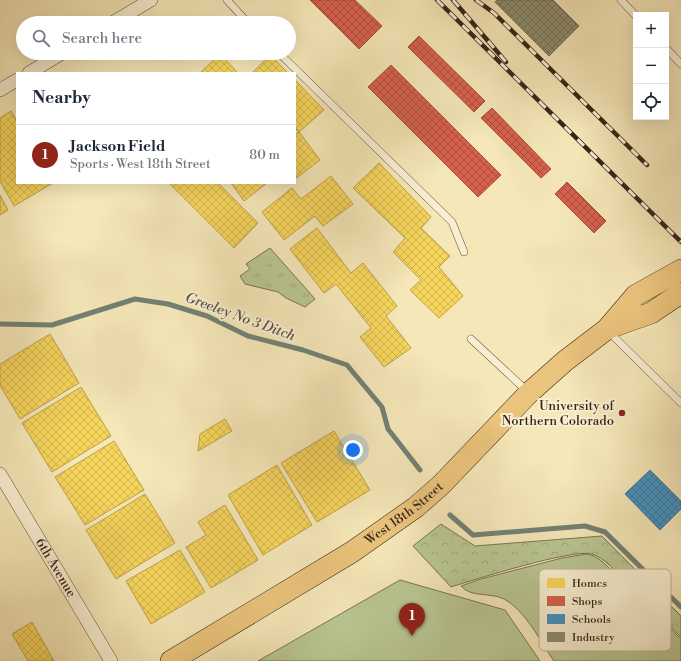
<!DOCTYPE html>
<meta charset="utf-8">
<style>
body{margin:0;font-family:"Libre Bodoni",serif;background:#f2f2f3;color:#1f2937}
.controls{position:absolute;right:12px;top:12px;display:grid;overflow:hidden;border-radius:0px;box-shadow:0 4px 16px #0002}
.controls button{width:36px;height:36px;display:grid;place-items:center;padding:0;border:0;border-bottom:1px solid #e0e1e3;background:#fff;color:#1f2937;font:20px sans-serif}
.you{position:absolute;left:353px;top:450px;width:14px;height:14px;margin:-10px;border:3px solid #fff;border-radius:50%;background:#1a73e8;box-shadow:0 0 0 6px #1a73e833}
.badge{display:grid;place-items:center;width:26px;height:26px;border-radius:50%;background:#8f2418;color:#fff;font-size:13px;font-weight:700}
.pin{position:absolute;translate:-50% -33px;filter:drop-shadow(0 1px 2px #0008)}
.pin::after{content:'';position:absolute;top:21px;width:14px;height:12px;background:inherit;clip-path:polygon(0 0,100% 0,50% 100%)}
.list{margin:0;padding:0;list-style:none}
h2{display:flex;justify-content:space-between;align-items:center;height:52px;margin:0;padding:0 16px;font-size:17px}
h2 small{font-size:13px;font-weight:400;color:#747a83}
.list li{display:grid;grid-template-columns:26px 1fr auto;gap:12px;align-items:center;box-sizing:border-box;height:60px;padding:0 16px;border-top:1px solid #e0e1e3}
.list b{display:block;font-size:15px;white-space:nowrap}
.list p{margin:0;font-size:13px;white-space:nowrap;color:#747a83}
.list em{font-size:13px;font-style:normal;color:#747a83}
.icon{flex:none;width:22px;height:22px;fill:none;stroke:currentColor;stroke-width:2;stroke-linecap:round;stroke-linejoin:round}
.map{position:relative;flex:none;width:681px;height:661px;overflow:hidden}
.search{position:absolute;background:#fff;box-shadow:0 4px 16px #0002;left:16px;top:16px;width:280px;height:44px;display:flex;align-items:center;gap:10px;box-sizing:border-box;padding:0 14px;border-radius:22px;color:#747a83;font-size:15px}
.panel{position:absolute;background:#fff;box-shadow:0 4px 16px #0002;left:16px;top:72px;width:280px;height:112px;border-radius:0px}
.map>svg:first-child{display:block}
.grass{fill:url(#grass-tufts);stroke:#787555}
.forest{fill:url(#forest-crowns);stroke:#787555}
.pitch{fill:#b9c691;stroke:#787555}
.homes{fill:url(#homes-cross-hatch);stroke:#bca048}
.shops{fill:url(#shops-cross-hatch);stroke:#a64e3d}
.schools{fill:url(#schools-cross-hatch);stroke:#3f7290}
.industry{fill:url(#industry-cross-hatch);stroke:#726d54}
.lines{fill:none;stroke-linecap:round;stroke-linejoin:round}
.stream{stroke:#738175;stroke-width:5}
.service-casing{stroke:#665541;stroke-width:8}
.minor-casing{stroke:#665541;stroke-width:14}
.primary-casing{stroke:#362419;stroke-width:22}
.service{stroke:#f8efd1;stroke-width:7}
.minor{stroke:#f8efd1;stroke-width:13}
.primary{stroke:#eac47c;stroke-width:21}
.rail-casing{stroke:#362419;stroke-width:4.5}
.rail{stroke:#f8efd1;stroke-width:3;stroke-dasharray:9;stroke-linecap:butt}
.poi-dot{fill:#8f2418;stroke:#f8efd1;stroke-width:1.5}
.labels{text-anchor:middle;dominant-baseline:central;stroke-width:4;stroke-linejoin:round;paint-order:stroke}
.poi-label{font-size:13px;fill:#362419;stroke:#f8efd1;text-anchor:end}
.street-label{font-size:13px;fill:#362419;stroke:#f8efd1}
.water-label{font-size:14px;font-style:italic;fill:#555247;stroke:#f8efd1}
.key{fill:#f8efd1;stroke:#beb29a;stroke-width:1}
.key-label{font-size:11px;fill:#362419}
</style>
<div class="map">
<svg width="681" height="661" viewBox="0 0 681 661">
<defs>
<pattern id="grass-tufts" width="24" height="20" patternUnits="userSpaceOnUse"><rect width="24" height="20" fill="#b9c691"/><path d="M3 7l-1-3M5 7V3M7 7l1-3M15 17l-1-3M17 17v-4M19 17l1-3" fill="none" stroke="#a0aa7c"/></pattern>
<pattern id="forest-crowns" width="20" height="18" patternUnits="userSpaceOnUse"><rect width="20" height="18" fill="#b9c691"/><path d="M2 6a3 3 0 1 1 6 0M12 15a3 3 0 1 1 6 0" fill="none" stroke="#a0aa7c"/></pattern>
<pattern id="homes-cross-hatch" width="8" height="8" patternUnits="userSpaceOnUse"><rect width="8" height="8" fill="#f6d55c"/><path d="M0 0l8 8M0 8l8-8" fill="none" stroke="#d4b74f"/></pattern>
<pattern id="shops-cross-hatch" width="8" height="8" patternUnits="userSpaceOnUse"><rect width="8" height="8" fill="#d6604d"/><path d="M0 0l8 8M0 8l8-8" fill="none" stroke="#ae4f3f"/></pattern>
<pattern id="schools-cross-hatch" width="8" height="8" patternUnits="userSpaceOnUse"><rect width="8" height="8" fill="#4393c3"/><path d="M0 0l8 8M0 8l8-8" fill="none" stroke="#39789e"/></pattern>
<pattern id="industry-cross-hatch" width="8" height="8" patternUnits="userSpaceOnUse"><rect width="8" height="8" fill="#8c8c6e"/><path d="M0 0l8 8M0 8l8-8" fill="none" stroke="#73725a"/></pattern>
</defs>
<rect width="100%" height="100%" fill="#f5e7b8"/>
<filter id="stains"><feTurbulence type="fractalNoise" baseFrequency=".005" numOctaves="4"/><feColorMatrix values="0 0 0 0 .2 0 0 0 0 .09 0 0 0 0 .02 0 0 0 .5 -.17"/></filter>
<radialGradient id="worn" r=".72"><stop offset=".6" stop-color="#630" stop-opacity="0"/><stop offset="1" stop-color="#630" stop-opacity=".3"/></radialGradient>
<path class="grass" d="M270,248L315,299L305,307L286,298L278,292L245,284L240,276L250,269L246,264Z"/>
<path class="forest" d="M441,524L475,546L602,536L681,616V637C662,618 644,600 625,581C616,572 605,558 592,554C575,548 473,580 451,587L413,546Z"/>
<g class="pitch">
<path d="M586,554L594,556L603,562L681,639V661H554C540,641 526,611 504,599C490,592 471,598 461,586L481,579L562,558Z"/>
<path d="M400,580L505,610L540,661H258Z"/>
</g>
<g class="homes">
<path d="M220,54L238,73H200Z"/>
<path d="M270,55L288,73H252Z"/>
<path d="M295,80L324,110L299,132L295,128Z"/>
<path d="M11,111L17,121V183H53L14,206L0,181V118Z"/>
<path d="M299,132L320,160L295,179V134Z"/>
<path d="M379,163L431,217L421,228L450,256L439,267L463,296L439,318L410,290L421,280L393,252L405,238L353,188Z"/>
<path d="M331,176L353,204L323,226L315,216L284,240L262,212L292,188L301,199Z"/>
<path d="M169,183H218L258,223L234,248Z"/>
<path d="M231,183H267L244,201Z"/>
<path d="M0,195L8,210L0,215Z"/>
<path d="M317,228L351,273L363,263L397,306L386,316L411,348L384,367L360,337L371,328L336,284L324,293L290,249Z"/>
<path d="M50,334L79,383L20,419L0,385V364Z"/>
<path d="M81,387L111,436L52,472L22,423Z"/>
<path d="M225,419L232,431L198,451L200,434Z"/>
<path d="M334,431L370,490L317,522L281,463Z"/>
<path d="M114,441L144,490L85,525L55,477Z"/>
<path d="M277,465L312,525L263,555L228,495Z"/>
<path d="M145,494L175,543L116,579L86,530Z"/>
<path d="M225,505L258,560L211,588L186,547L206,535L198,522Z"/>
<path d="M180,550L205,592L151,624L126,581Z"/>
<path d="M32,622L54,661H28L12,634Z"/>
</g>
<g class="shops">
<path d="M310,0H355L382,26L359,49Z"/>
<path d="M419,36L485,101L474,112L408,47Z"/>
<path d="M391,65L501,175L478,197L368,87Z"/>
<path d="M492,108L551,169L541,178L481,118Z"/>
<path d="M567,182L606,221L594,233L555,194Z"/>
</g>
<path class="schools" d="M650,470L681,501V509L660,530L625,494Z"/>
<path class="industry" d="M497,0H553L579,26L549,56L495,2Z"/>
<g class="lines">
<g class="stream">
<path d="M0,324L52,325L135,299L168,304L207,316L248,336L303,350L347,365L382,407L388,429L420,470"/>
<path d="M450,515L473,535L585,526L605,532L681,607"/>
</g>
<g class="service-casing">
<g id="service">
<path d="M227,0L248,23"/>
<path d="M621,0L636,16"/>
<path d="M666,48L681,64"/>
<path d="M279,53L452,222L464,252"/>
<path d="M608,331L681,403"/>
<path d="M471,339L528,392"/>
</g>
</g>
<g class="minor-casing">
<g id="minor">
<path d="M112,23L151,0"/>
<path d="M29,73L62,53"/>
<path d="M0,90L17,80"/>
<path id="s1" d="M0,474L111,661"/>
</g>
</g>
<g class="primary-casing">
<g id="primary">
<path d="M609,328L651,313L681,293"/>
<path id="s2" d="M171,661L352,552L416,507L441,485L529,393L565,361L607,329L636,295L681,270"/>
</g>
</g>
<use href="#service" class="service"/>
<use href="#minor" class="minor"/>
<use href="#primary" class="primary"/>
<g class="rail-casing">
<g id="rail">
<path d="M437,0L681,242"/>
<path d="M453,0L506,62"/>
<path d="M476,0L494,13L647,165"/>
</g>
</g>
<use href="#rail" class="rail"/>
</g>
<circle class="poi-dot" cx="622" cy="413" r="4"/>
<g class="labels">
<g class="poi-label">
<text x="614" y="406">University of<tspan x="614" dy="15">Northern Colorado</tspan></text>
</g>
<g class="street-label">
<text stroke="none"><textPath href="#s2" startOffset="276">West 18th Street</textPath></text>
<text stroke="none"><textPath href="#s1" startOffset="109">6th Avenue</textPath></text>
</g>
<g class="water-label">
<text transform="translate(240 317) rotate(20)">Greeley No 3 Ditch</text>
</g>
</g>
<rect x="539" y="569" width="132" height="82" rx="6" class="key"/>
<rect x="547" y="578" width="18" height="10" fill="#f6d55c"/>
<rect x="547" y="596" width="18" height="10" fill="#d6604d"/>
<rect x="547" y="614" width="18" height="10" fill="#4393c3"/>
<rect x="547" y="632" width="18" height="10" fill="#8c8c6e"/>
<g class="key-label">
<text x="572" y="587">Homes</text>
<text x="572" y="605">Shops</text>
<text x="572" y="623">Schools</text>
<text x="572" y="641">Industry</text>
</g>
<rect width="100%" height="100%" filter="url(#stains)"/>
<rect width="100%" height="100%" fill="url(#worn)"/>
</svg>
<div class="controls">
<button>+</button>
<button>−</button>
<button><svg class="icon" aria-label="locate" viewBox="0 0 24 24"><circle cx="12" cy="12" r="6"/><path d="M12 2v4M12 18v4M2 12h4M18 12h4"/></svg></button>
</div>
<div class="you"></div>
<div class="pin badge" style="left:412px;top:636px">1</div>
<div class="search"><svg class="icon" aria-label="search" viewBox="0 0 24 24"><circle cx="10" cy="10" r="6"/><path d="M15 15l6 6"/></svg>Search here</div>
<section class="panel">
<h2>Nearby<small></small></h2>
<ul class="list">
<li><span class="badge">1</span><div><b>Jackson Field</b><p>Sports · West 18th Street</p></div><em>80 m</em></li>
</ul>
</section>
</div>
